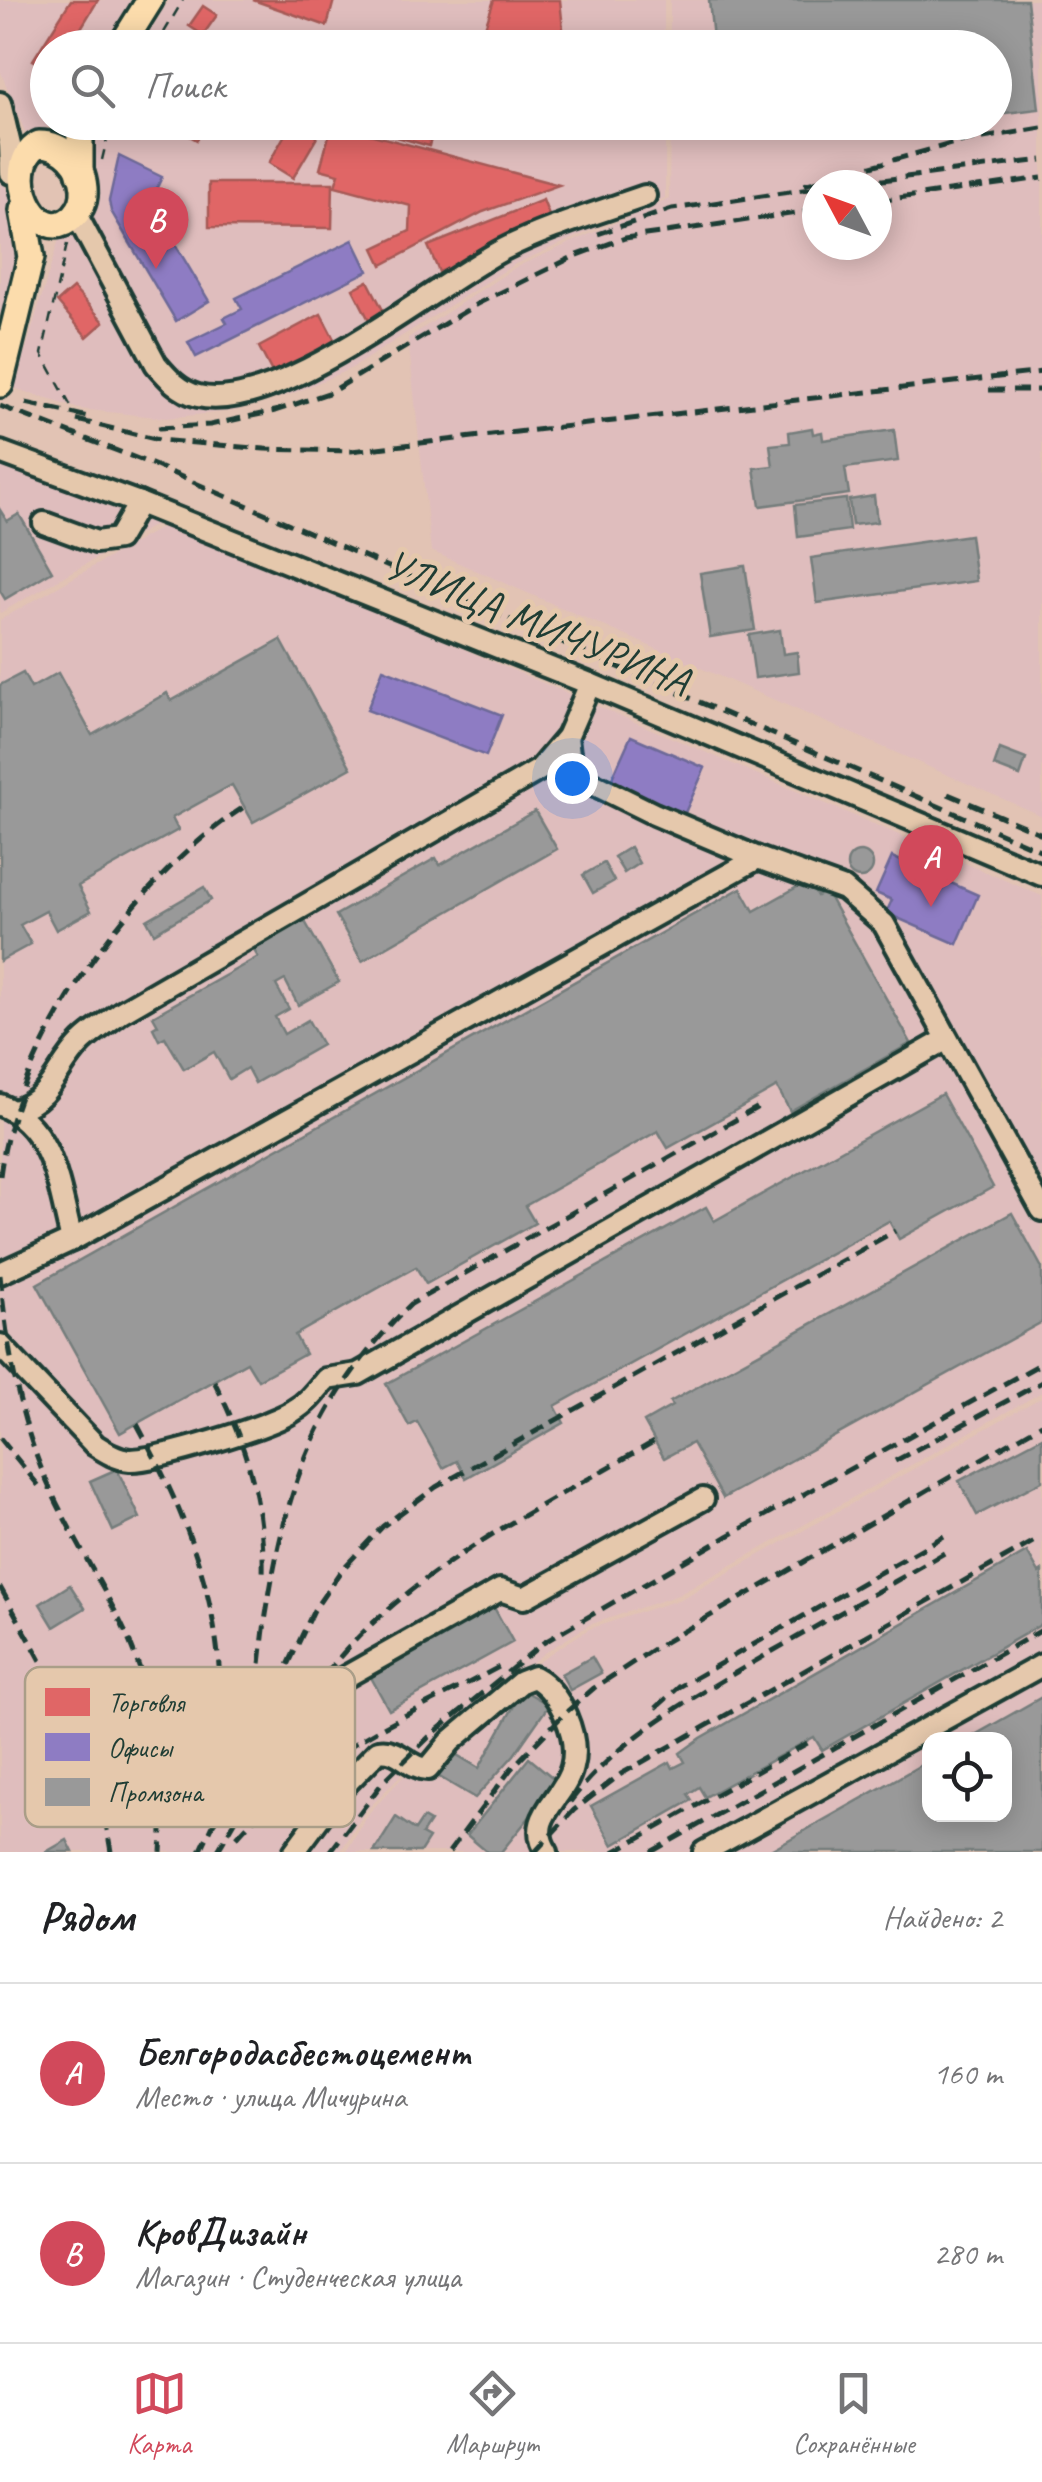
<!DOCTYPE html>
<html lang="ru">
<meta charset="utf-8">
<style>
body{margin:0;font-family:Caveat,sans-serif;background:#f2f2f2;color:#202124}
.controls{position:absolute;right:30px;bottom:30px;display:grid;overflow:hidden;border-radius:20px;box-shadow:0 5px 25px #0003}
.controls button{width:90px;height:90px;display:grid;place-items:center;padding:0;border:0;border-bottom:2px solid #e0e0e0;background:#fff;color:#202124;font:50px sans-serif}
.compass{position:absolute;left:802px;top:170px;width:90px;height:90px;border-radius:50%;background:#fff;box-shadow:0 5px 25px #0003;rotate:311deg}
.you{position:absolute;left:572px;top:778px;width:35px;height:35px;margin:-25px;border:8px solid #fff;border-radius:50%;background:#1a73e8;box-shadow:0 0 0 15px #1a73e833}
.badge{display:grid;place-items:center;width:65px;height:65px;border-radius:50%;background:#d1495b;color:#fff;font-size:32px;font-weight:700}
.pin{position:absolute;translate:-50% -82px;filter:drop-shadow(0 2px 5px #0008)}
.pin::after{content:'';position:absolute;top:52px;width:35px;height:30px;background:inherit;clip-path:polygon(0 0,100% 0,50% 100%)}
.list{margin:0;padding:0;list-style:none}
h2{display:flex;justify-content:space-between;align-items:center;height:130px;margin:0;padding:0 40px;font-size:42px}
h2 small{font-size:32px;font-weight:400;color:#757577}
.list li{display:grid;grid-template-columns:65px 1fr auto;gap:30px;align-items:center;box-sizing:border-box;height:180px;padding:0 40px;border-top:2px solid #e0e0e0}
.list b{display:block;font-size:38px;white-space:nowrap}
.list p{margin:0;font-size:32px;white-space:nowrap;color:#757577}
.list em{font-size:32px;font-style:normal;color:#757577}
.icon{flex:none;width:55px;height:55px;fill:none;stroke:currentColor;stroke-width:2;stroke-linecap:round;stroke-linejoin:round}
.map{position:relative;flex:none;width:1042px;height:1852px;overflow:hidden}
.search{position:absolute;background:#fff;box-shadow:0 5px 25px #0003;left:30px;right:30px;top:30px;height:110px;display:flex;align-items:center;gap:25px;box-sizing:border-box;padding:0 35px;border-radius:55px;color:#757577;font-size:38px}
.sheet{height:490px;background:#fff}
nav{display:flex;justify-content:space-around;align-items:center;box-sizing:border-box;height:140px;border-top:2px solid #e0e0e0;background:#fff;font-size:28px;color:#757577}
nav a{display:grid;justify-items:center;gap:5px}
nav .on{color:#d1495b}
.map>svg:first-child{display:block}
.built{fill:#dfbdbd;fill-rule:evenodd}
.shops{fill:#e06666;stroke:#a65a57;stroke-width:2.5}
.offices{fill:#8e7cc3;stroke:#6d6998;stroke-width:2.5}
.industry{fill:#999;stroke:#747d7b;stroke-width:2.5}
.lines{fill:none;stroke-linecap:round;stroke-linejoin:round}
.minor-casing{stroke:#1f3d34;stroke-width:28}
.major-casing{stroke:#1f3d34;stroke-width:32}
.path{stroke:#1f3d34;stroke-width:2.5;stroke-dasharray:10 8;stroke-linecap:butt}
.minor{stroke:#e5c8ac;stroke-width:20}
.major{stroke:#fcdcac;stroke-width:25}
.rail{stroke:#1f3d34;stroke-width:5;stroke-dasharray:15 8;stroke-linecap:butt}
.labels{text-anchor:middle;dominant-baseline:central;stroke-width:10;stroke-linejoin:round;paint-order:stroke}
.street-label{font-size:42px;fill:#1f3d34;stroke:#e5c8ac}
.key{fill:#e5c8ac;stroke:#aa9e88;stroke-width:2.5}
.key-label{font-size:28px;fill:#1f3d34}
</style>
<div class="map">
<svg width="1042" height="1852" viewBox="0 0 1042 1852">
<rect width="100%" height="100%" fill="#e2c3b4"/>
<filter id="ink" filterUnits="userSpaceOnUse"><feTurbulence type="fractalNoise" baseFrequency=".01" numOctaves="2"/><feDisplacementMap in="SourceGraphic" scale="20" xChannelSelector="R" yChannelSelector="G"/><feConvolveMatrix kernelMatrix="1 2 1 2 8 2 1 2 1" color-interpolation-filters="sRGB"/></filter>
<g filter="url(#ink)">
<g class="built">
<path d="M0,0H135L104,47L48,48V122L53,123L29,142L0,70Z"/>
<path d="M169,0H664V47L139,48Z"/>
<path d="M670,0H1042V816L431,551L408,338L516,267L669,199L670,123L994,122V48L670,47ZM817,185H877V245H817Z"/>
<path d="M94,123H665V198L515,264L352,368L292,394L234,411L166,418L79,409L14,388Z"/>
<path d="M0,172L18,218L21,241L0,324Z"/>
<path d="M0,466L165,519L0,613Z"/>
<path d="M169,523L1042,896V1392L678,1595L589,1625L544,1653L413,1762L365,1812L340,1852H0V620Z"/>
<path d="M1042,1397V1852H346L369,1813L413,1766L546,1656L589,1629L681,1599ZM930,1740H1004V1814H930Z"/>
</g>
<g class="shops">
<path d="M71,0H98L69,48H48V69L33,60Z"/>
<path d="M253,0H334L327,26Z"/>
<path d="M494,0H560L565,48H478Z"/>
<path d="M203,6L217,15L203,35L189,26Z"/>
<path d="M177,122H207L197,140L174,127Z"/>
<path d="M292,122H326L293,178L269,163Z"/>
<path d="M343,122H435L429,146Z"/>
<path d="M332,124L559,185L483,212L382,265L374,248L410,231L411,206L335,186L339,174L320,169Z"/>
<path d="M209,183H333L332,228L209,227Z"/>
<path d="M543,200L553,226L439,272L428,246Z"/>
<path d="M368,281L384,312L369,320L353,289Z"/>
<path d="M73,288L104,322L87,337L57,302Z"/>
<path d="M321,314L335,341L273,374L259,347Z"/>
</g>
<g class="offices">
<path d="M119,156L162,177L150,202L209,301L176,321L111,211L109,201Z"/>
<path d="M353,240L368,271L196,357L188,342L227,323L224,318L242,309L236,298Z"/>
<path d="M383,669L502,715L486,756L367,710Z"/>
<path d="M631,736L705,768L683,817L609,785Z"/>
<path d="M892,857L978,895L957,944L886,913L892,900L876,893Z"/>
</g>
<g class="industry">
<path d="M709,0H1027L1039,109L996,114L994,48H714Z"/>
<path d="M812,428L813,434L822,432L823,440L894,430L898,461L845,468L849,494L760,506L754,468L773,466L770,445L790,443L789,432Z"/>
<path d="M874,496L877,522L852,525L849,500Z"/>
<path d="M846,499L849,530L798,537L795,505Z"/>
<path d="M0,510L7,521L19,514L52,571L5,599L0,591Z"/>
<path d="M970,535L976,581L817,603L811,558Z"/>
<path d="M745,566L755,630L710,637L700,573Z"/>
<path d="M780,630L783,654L797,652L799,672L755,678L749,635Z"/>
<path d="M281,640L351,768L253,822L232,785L172,818L178,830L78,886L91,911L56,930L46,911L20,925L31,944L0,961V685L23,673L31,688L58,673L92,735L167,693L171,701Z"/>
<path d="M1000,749L1026,759L1020,776L994,766Z"/>
<path d="M535,811L557,849L362,961L336,915L436,858L440,865Z"/>
<path d="M630,847L639,863L624,873L614,857Z"/>
<circle cx="860" cy="865" r="13"/>
<path d="M604,863L614,881L593,893L583,875Z"/>
<path d="M808,881L817,896L826,891L911,1043L790,1111L777,1087L668,1148L658,1131L525,1206L535,1223L426,1284L416,1267L295,1335L305,1354L258,1380L247,1362L120,1433L37,1284L741,888L754,911Z"/>
<path d="M204,887L211,900L154,933L147,920Z"/>
<path d="M303,918L339,982L298,1005L285,980L276,985L289,1009L275,1017L284,1034L308,1020L322,1045L255,1083L247,1068L229,1079L214,1052L184,1069L165,1037L159,1040L153,1028L158,1025L153,1016L258,957L252,947Z"/>
<path d="M942,1094L993,1187L899,1239L889,1221L555,1406L564,1423L466,1478L457,1461L443,1468L417,1422L409,1426L386,1384L706,1207L714,1221Z"/>
<path d="M1012,1213L1042,1268V1322L723,1498L692,1443L664,1458L644,1422L672,1406L670,1402Z"/>
<path d="M1042,1437V1481L977,1515L959,1481Z"/>
<path d="M117,1469L140,1518L113,1531L90,1481Z"/>
<path d="M1027,1552L1039,1573L1042,1571V1624L822,1750L814,1737L705,1797L699,1787L688,1794L692,1800L613,1845L591,1806L670,1762L673,1768L685,1762L680,1753L701,1738Z"/>
<path d="M70,1585L85,1608L54,1627L40,1604Z"/>
<path d="M491,1602L513,1642L389,1710L367,1670Z"/>
<path d="M592,1657L601,1673L570,1690L561,1674Z"/>
<path d="M523,1690L549,1705L514,1755L475,1798L436,1775L450,1751L479,1768Z"/>
<path d="M1042,1697V1852H767L930,1760V1814H1004V1740H966Z"/>
<path d="M529,1758L558,1782L501,1852H487L467,1835Z"/>
<path d="M396,1817L415,1830L423,1818L430,1822L422,1834L429,1838L420,1852H374Z"/>
<path d="M67,1840L73,1852H46Z"/>
</g>
<g class="lines">
<g class="minor-casing">
<g id="minor">
<path d="M0,103L10,145L11,173"/>
<path d="M76,214L156,364C168,378 179,391 198,396C276,415 431,288 502,250C547,227 597,213 645,196"/>
<path d="M0,452L139,503L590,684L1042,875"/>
<path d="M44,523L96,542L118,539L139,503"/>
<path d="M567,737L569,754L583,779L654,814L758,858"/>
<path d="M0,1105C54,1126 59,1191 72,1240"/>
<path d="M15,1111C55,1096 55,1069 82,1042C93,1031 109,1022 121,1012L539,770L567,737L590,684"/>
<path d="M0,1273L72,1240L758,858L844,889L884,924L1042,1210"/>
<path d="M0,1345L95,1445C106,1452 117,1459 130,1460C155,1461 272,1426 293,1411C307,1403 316,1391 326,1379L358,1374L947,1039"/>
<path d="M340,1790L378,1751C400,1747 408,1768 428,1769L451,1741L521,1682L534,1677C560,1691 580,1737 572,1767C565,1799 524,1817 547,1852"/>
<path d="M294,1852L340,1790C323,1755 309,1710 342,1679L500,1590L524,1598L703,1499"/>
<path d="M704,1852L1042,1665"/>
</g>
</g>
<g class="major-casing">
<g id="major">
<path d="M120,48L150,0"/>
<path d="M80,122V174"/>
<path d="M39,144C64,144 82,164 84,188C85,199 81,209 74,216C36,252 0,167 39,144Z"/>
<path d="M0,384L31,257L23,210"/>
</g>
</g>
<g class="path">
<path d="M155,48L183,0"/>
<path d="M102,160L111,122"/>
<path d="M67,244L42,354L74,412"/>
</g>
<use href="#minor" class="minor"/>
<use href="#major" class="major"/>
<g class="rail">
<path d="M858,183L1042,160"/>
<path d="M804,185L954,143L1042,128"/>
<path d="M877,201L1042,178"/>
<path d="M598,234L672,209L817,188"/>
<path d="M989,390H1042"/>
<path d="M26,403L93,418"/>
<path d="M0,406L154,465L1042,851"/>
<path d="M77,420L159,440L265,449L351,451L1042,372"/>
<path d="M158,428L210,425L275,411L331,392L477,304L575,256L625,238L817,210"/>
<path d="M948,794L1042,834"/>
<path d="M0,1176C16,1044 134,878 244,807"/>
<path d="M0,1275C7,1342 16,1405 41,1468C63,1522 95,1571 121,1623C156,1695 166,1773 161,1852"/>
<path d="M214,1381C246,1444 265,1504 263,1576"/>
<path d="M137,1424C194,1529 232,1630 217,1752C214,1775 213,1797 205,1819"/>
<path d="M0,1438L43,1491"/>
<path d="M895,1461L1042,1382"/>
<path d="M0,1587C50,1677 95,1748 111,1852"/>
<path d="M656,1708L679,1687L944,1536"/>
<path d="M247,1731C260,1693 260,1649 267,1609C287,1482 318,1396 411,1304L760,1106"/>
<path d="M570,1802C622,1734 698,1695 771,1652C831,1618 891,1584 951,1549"/>
<path d="M237,1837C307,1757 407,1716 499,1667"/>
<path d="M200,1852L314,1610L340,1572L383,1526L436,1487L895,1231"/>
<path d="M217,1852C248,1800 277,1744 311,1694C392,1576 535,1511 655,1441"/>
<path d="M330,1852L383,1782L430,1736L543,1643L728,1536L1042,1363"/>
<path d="M449,1852L511,1769L564,1714L594,1688L658,1646L1042,1424"/>
<path d="M535,1852L574,1810L621,1774L1040,1538"/>
<path d="M614,1852L811,1741"/>
<path d="M651,1852L1042,1630"/>
</g>
</g>
</g>
<g class="labels">
<g class="street-label">
<text transform="translate(537 623) rotate(22)">УЛИЦА МИЧУРИНА</text>
</g>
</g>
<rect x="25" y="1667" width="330" height="160" rx="15" class="key"/>
<rect x="45" y="1688" width="45" height="28" fill="#e06666"/>
<rect x="45" y="1733" width="45" height="28" fill="#8e7cc3"/>
<rect x="45" y="1778" width="45" height="28" fill="#999"/>
<g class="key-label">
<text x="108" y="1712">Торговля</text>
<text x="108" y="1757">Офисы</text>
<text x="108" y="1802">Промзона</text>
</g>
</svg>
<div class="controls">
<button><svg class="icon" aria-label="locate" viewBox="0 0 24 24"><circle cx="12" cy="12" r="6"/><path d="M12 2v4M12 18v4M2 12h4M18 12h4"/></svg></button>
</div>
<svg class="compass" viewBox="-18 -18 36 36"><path d="M0-13l5 13h-10z" fill="#e53935"/><path d="M0 13l5-13h-10z" fill="#757577"/></svg>
<div class="you"></div>
<div class="pin badge" style="left:931px;top:907px">A</div>
<div class="pin badge" style="left:156px;top:269px">B</div>
<div class="search"><svg class="icon" aria-label="search" viewBox="0 0 24 24"><circle cx="10" cy="10" r="6"/><path d="M15 15l6 6"/></svg>Поиск</div>
</div>
<section class="sheet">
<h2>Рядом<small>Найдено: 2</small></h2>
<ul class="list">
<li><span class="badge">A</span><div><b>Белгородасбестоцемент</b><p>Место · улица Мичурина</p></div><em>160 m</em></li>
<li><span class="badge">B</span><div><b>КровДизайн</b><p>Магазин · Студенческая улица</p></div><em>280 m</em></li>
</ul>
</section>
<nav>
<a class="on"><svg class="icon" aria-label="map" viewBox="0 0 24 24"><path d="M3 6l6-2 6 2 6-2v14l-6 2-6-2-6 2zM9 4v14M15 6v14"/></svg>Карта</a>
<a><svg class="icon" aria-label="directions" viewBox="0 0 24 24"><path d="M12 3l9 9-9 9-9-9zM9 14v-3h6M13 9l2 2-2 2"/></svg>Маршрут</a>
<a><svg class="icon" aria-label="saved" viewBox="0 0 24 24"><path d="M7 4h10v16l-5-4-5 4z"/></svg>Сохранённые</a>
</nav>
